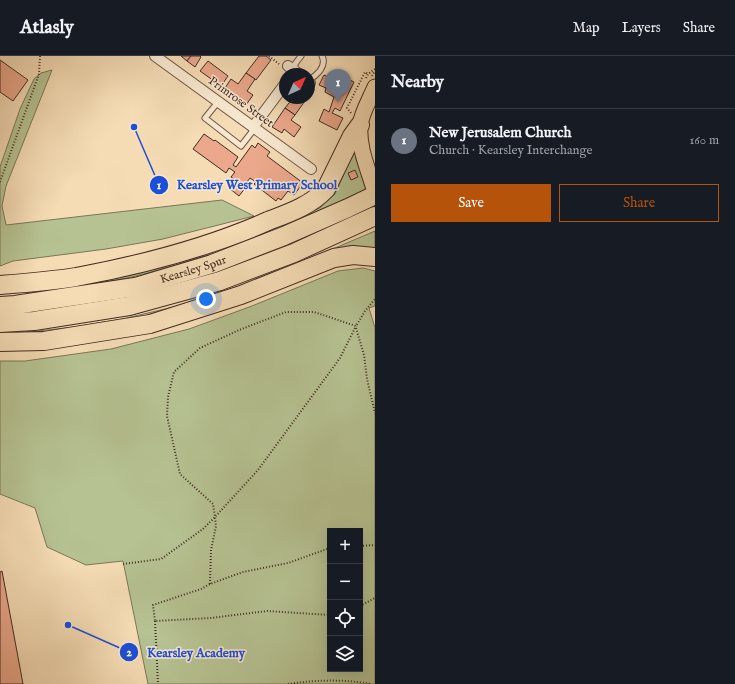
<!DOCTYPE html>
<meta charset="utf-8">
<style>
body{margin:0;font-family:"IM FELL English",serif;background:#242831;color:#f1f3f6}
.controls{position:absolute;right:12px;bottom:12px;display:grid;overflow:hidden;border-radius:0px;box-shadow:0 4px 16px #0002}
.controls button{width:36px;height:36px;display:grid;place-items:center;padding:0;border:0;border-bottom:1px solid #363941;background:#171b24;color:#f1f3f6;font:20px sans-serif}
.compass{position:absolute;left:279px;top:12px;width:36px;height:36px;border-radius:50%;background:#171b24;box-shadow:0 4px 16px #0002;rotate:45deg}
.you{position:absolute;left:206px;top:243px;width:14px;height:14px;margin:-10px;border:3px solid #fff;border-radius:50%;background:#1a73e8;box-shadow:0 0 0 6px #1a73e833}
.badge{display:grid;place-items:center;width:26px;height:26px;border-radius:50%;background:#b45309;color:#fff;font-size:13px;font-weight:700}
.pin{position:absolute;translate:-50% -33px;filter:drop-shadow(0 1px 2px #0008)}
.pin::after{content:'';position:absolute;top:21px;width:14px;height:12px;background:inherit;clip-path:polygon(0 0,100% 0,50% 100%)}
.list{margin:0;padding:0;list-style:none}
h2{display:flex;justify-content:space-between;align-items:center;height:52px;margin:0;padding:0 16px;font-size:17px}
h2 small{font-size:13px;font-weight:400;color:#9ea1a6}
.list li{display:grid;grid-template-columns:26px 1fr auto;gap:12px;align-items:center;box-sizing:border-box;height:64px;padding:0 16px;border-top:1px solid #363941}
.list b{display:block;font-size:15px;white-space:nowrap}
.list p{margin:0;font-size:13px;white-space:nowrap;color:#9ea1a6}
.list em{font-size:13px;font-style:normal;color:#9ea1a6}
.actions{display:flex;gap:8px;padding:12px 16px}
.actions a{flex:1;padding:9px 0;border:1px solid #b45309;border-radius:0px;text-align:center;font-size:14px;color:#b45309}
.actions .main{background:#b45309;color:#fff}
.icon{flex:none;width:22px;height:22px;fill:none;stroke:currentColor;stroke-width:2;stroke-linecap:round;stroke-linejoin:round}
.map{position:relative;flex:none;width:375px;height:628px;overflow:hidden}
header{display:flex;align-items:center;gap:24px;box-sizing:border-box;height:56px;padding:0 20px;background:#171b24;border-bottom:1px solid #363941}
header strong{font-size:19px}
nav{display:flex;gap:22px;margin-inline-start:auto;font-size:14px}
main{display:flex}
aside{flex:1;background:#171b24}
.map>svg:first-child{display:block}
.green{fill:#b6c292;stroke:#7c765a;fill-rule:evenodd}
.building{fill:#eba88c;stroke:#422b23}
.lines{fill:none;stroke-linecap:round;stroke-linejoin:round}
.lane-casing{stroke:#6f5748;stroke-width:7}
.street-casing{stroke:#6f5748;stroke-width:12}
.primary-casing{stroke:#422b23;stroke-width:17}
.highway-casing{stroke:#422b23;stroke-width:20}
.path{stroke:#422b23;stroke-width:2;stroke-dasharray:1 2;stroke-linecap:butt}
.lane{stroke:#f8e8cf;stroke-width:5}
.street{stroke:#f8e8cf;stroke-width:10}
.primary{stroke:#f5dcb5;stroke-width:15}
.highway{stroke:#f5dcb5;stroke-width:18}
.labels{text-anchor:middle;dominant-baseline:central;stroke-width:3;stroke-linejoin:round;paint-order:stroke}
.street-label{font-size:12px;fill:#422b23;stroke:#f8e8cf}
.leader{fill:none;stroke:#1d4ed8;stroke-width:1.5}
.callout-dot{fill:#1d4ed8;stroke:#f8e8cf;stroke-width:1.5}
.mark-label{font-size:12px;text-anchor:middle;font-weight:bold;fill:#fff}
.callout-label{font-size:13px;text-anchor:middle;font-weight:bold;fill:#1d4ed8;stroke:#f8e8cf;stroke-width:3;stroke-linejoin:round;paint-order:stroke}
</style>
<header>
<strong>Atlasly</strong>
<nav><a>Map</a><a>Layers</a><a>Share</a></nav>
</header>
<main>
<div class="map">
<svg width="375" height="628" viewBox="0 0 375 628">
<rect width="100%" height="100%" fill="#f5dcb5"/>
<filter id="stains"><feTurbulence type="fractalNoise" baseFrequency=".005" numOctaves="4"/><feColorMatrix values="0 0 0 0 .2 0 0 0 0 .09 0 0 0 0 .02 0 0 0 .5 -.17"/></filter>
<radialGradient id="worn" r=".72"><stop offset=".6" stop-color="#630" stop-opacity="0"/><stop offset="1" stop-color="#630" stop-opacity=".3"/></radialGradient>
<g class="green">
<path d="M52,14L6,130L2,150L6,169L222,144L254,160L163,183L106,193L13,205L0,210V111L20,53L34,23L41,17Z"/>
<path d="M355,93L366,131L364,135C288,170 212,202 131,221C96,229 61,232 26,237L235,186L320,152L335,138Z"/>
<path d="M375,175V195L121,267L0,282V276L21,273L30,276L73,271L122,263L182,249L236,232L321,198Z"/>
<path d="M363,212L375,215V250L369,252L375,272V628H148L123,505L86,509L47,491L35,452L0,438V305H25L111,293L189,273L252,250L338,215ZM330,475H360V613H330Z"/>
</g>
<g class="building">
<path d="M181,0H191L187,5Z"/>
<path d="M191,0H200L201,1L195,11L187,5Z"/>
<path d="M259,0H266L271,4L256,24L246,17Z"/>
<path d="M0,4L28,24L13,45L0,36Z"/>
<path d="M208,5L228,20L221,30L200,15Z"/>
<path d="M333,16L354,26L340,55L335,52L332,57L343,62L337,74L319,65L324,53L329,56L334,41L325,36L326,32L319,29L324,19L330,22Z"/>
<path d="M246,17L255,23L247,35L253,39L246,49L225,32L231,23L238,28Z"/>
<path d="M293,42H307L295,59L285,52Z"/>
<path d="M285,52L295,59L291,64L301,71L294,81L284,73L282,77L272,71Z"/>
<path d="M204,78L214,85L215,84L238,101L233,109L236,111L252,89L255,92L258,87L270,96L267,100L303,127L294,139L288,135L281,144L278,142L276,145L254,128L256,126L250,122L247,126L249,127L239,140L229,132L235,124L231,121L235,116L229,112L226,117L193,93Z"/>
<path d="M355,114L358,121L351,124L348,117Z"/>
<path d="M2,515L23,628H0V516Z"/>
</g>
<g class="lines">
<g class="lane-casing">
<g id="lane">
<path d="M295,15V8L301,0"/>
<path d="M309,24C317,19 327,10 322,0"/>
<path d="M218,46L205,62L241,90L255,72"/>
</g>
</g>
<g class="street-casing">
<g id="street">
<path d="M155,0L311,113"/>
<path d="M288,10L299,18"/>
<path d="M309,26L310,27"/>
<path d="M253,71L285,28"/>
</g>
</g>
<g class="primary-casing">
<path id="primary" d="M375,31C370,43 362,56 360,69C358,92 369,115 375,136"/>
</g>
<g class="highway-casing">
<g id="highway">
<path d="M0,229C25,227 51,225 76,221C141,209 207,192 268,165C289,157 310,150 326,133L352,80L360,69"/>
<path id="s1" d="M0,250L15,249L135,231L212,208L284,180L348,152L375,139"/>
<path d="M0,267L34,265L129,250L220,225L294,197L375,160"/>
<path d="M0,286L44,285L150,268L241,239L334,202L353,199L375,201"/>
</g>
</g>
<g class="path">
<path d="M269,0L279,8"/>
<path d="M372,20L375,15"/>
<path d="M366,22L368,18L375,13"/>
<path d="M351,57L347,52L365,16L368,18"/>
<path d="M0,126L39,18L40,0"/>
<path d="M356,272L364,299L367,323L375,357"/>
<path d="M360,490L375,489"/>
<path d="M330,492L288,507L243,516L210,528L201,533L153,549L155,565L211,562L267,555L330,559"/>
<path d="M123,508L161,503L203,473L215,461L258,414L340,302L356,270"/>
<path d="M210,528L211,494L216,470L215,461L213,448L180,418L167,360L168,341L174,316L200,292L239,274L286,256H314L356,270L365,255L375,243"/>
<path d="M360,550L375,542"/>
<path d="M155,565L158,628"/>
<path d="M288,628C315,624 344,623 371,628"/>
</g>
<use href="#lane" class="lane"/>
<use href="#street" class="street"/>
<use href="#primary" class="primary"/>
<use href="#highway" class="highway"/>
</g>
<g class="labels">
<g class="street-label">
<text transform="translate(241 46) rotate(36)">Primrose Street</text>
<text stroke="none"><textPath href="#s1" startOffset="197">Kearsley Spur</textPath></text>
</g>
</g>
<path class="leader" d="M134 71L159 129M68 569L129 596"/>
<g class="callout-dot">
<circle cx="134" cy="71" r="4"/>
<circle cx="68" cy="569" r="4"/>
<circle cx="159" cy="129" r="10"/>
<circle cx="129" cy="596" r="10"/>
</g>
<g class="mark-label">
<text x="159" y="133">1</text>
<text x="129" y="600">2</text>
</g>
<g class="callout-label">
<text x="257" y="133">Kearsley West Primary School</text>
<text x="196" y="601">Kearsley Academy</text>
</g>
<rect width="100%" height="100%" filter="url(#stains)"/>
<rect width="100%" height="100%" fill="url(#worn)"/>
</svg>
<div class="controls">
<button>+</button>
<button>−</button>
<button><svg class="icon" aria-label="locate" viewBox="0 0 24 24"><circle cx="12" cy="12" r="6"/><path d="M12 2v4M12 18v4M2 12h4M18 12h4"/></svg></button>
<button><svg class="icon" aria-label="layers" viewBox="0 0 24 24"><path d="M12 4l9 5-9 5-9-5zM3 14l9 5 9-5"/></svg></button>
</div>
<svg class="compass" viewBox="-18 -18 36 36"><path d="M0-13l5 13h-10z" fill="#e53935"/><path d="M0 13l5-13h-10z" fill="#9ea1a6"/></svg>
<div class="you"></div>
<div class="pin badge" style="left:338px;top:46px;background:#6b7280">1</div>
</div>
<aside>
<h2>Nearby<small></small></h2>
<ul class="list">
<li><span class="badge" style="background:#6b7280">1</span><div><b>New Jerusalem Church</b><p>Church · Kearsley Interchange</p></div><em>160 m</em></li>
</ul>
<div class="actions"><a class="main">Save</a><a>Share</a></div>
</aside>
</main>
